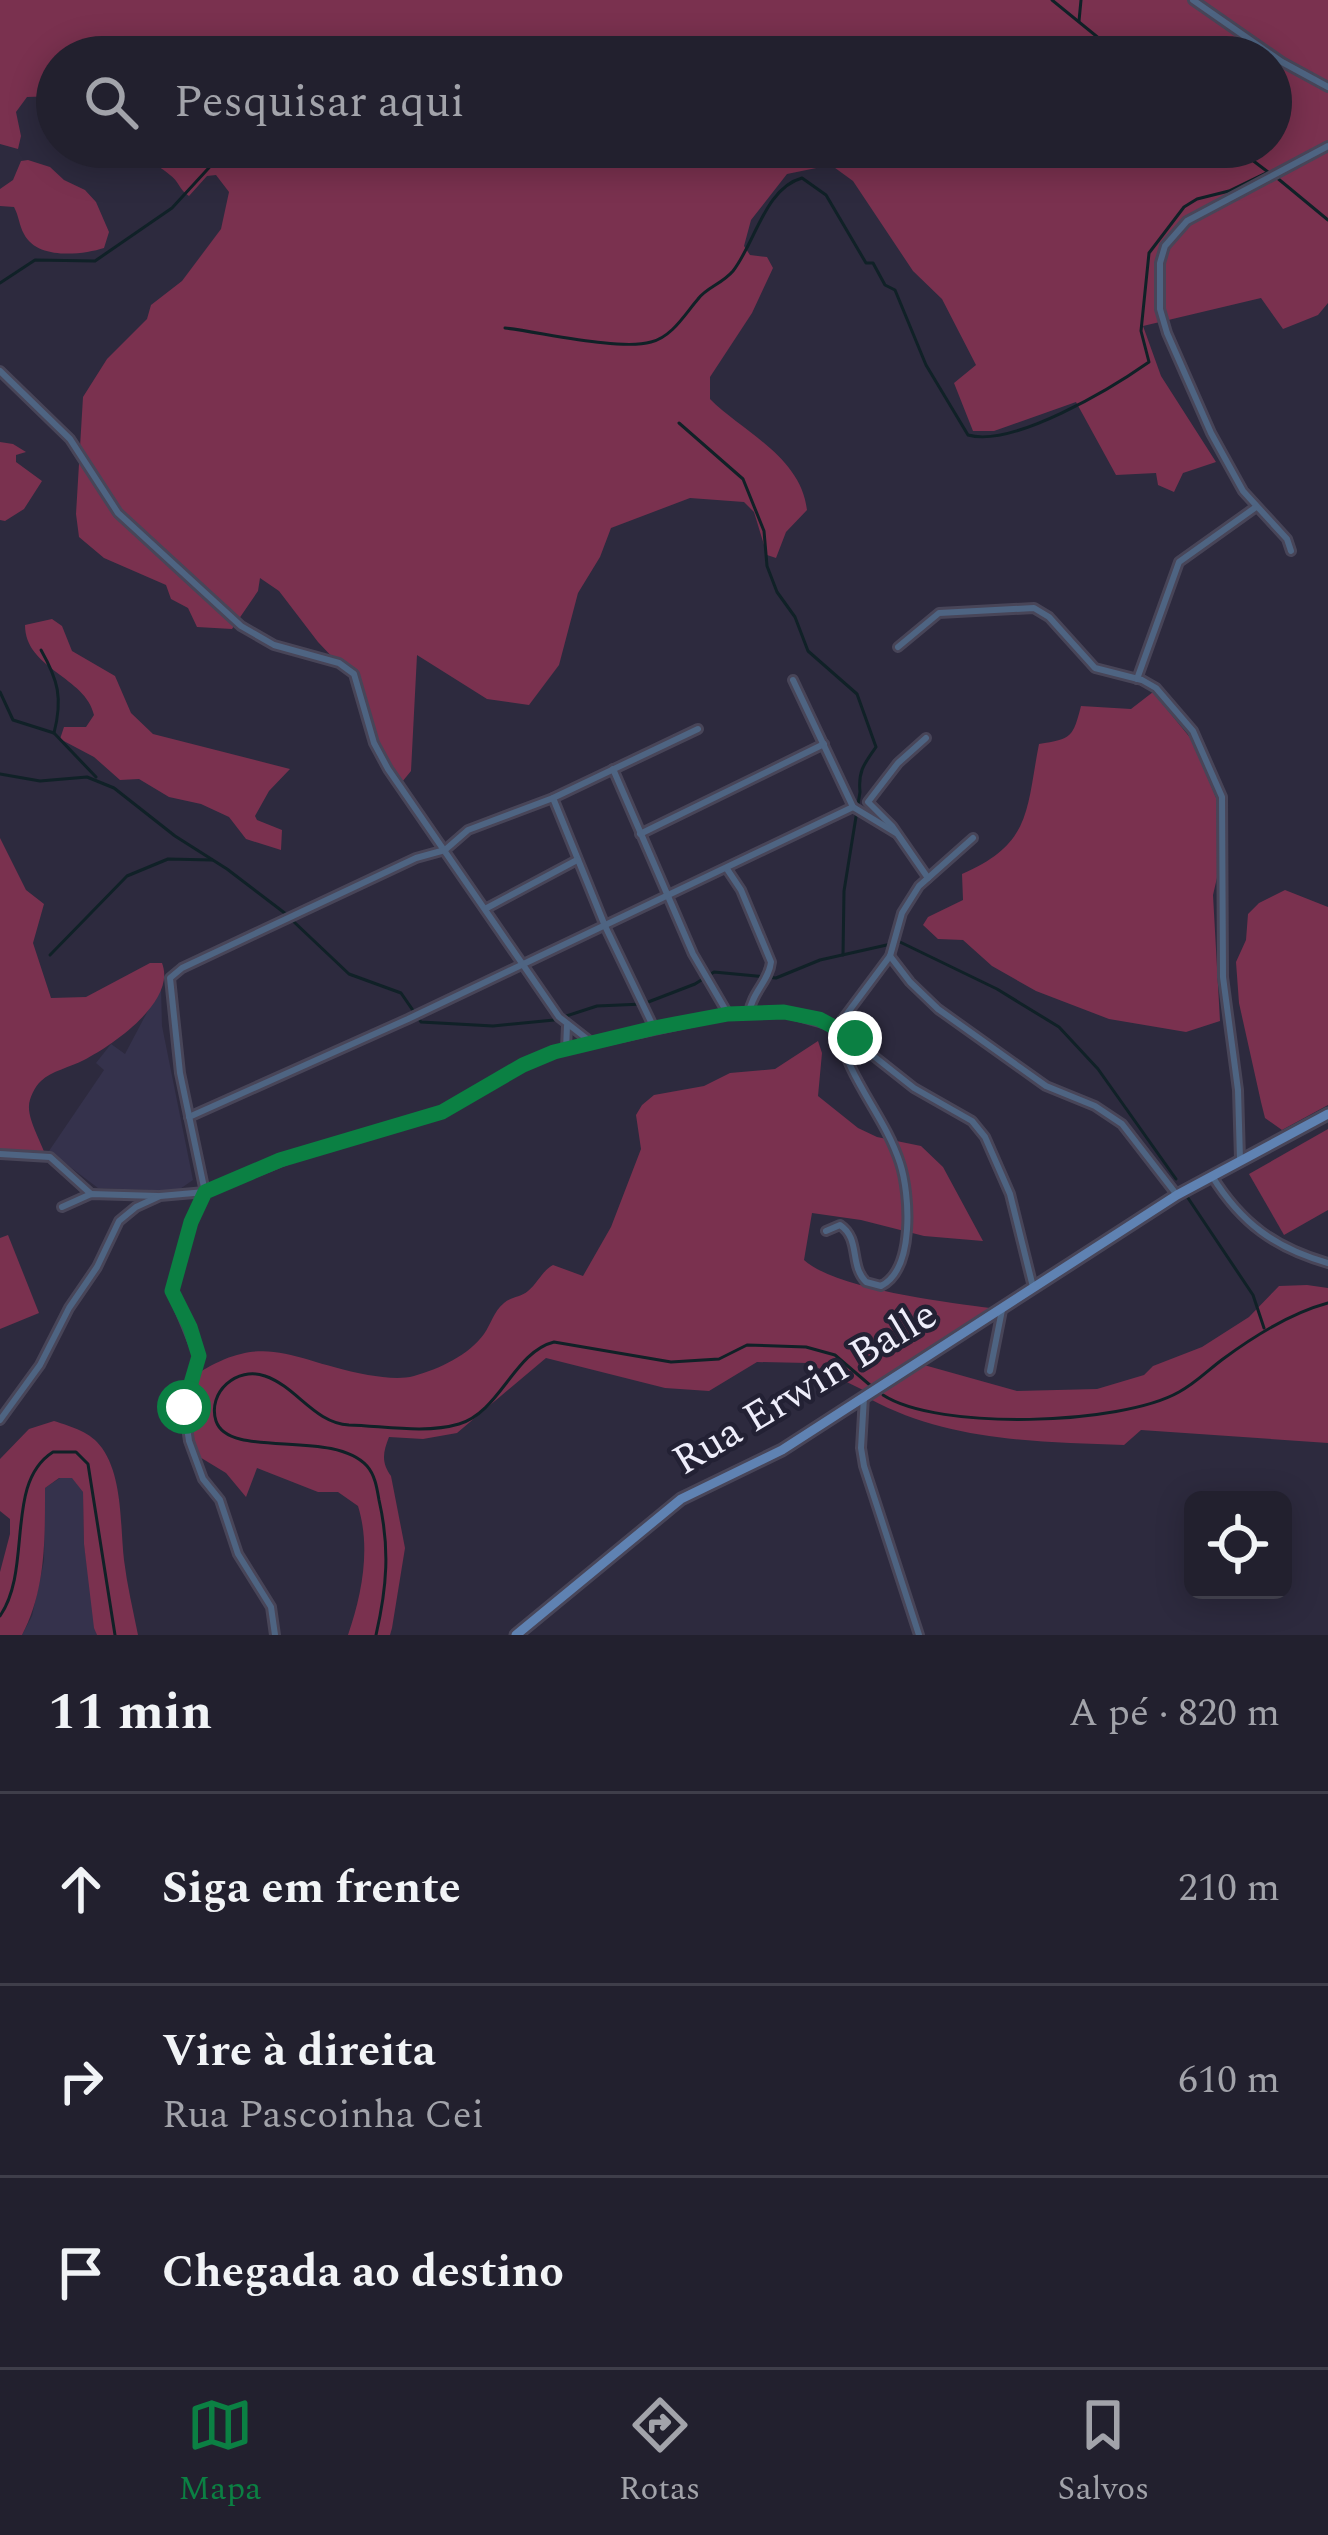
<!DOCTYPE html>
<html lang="pt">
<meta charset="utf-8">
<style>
body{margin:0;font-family:Spectral,serif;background:#2e2d3a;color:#f1f3f6}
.controls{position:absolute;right:36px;bottom:36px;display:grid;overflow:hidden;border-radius:18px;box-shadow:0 6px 30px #0003}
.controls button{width:108px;height:108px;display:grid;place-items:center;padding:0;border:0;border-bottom:3px solid #3f3e4a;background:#22202e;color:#f1f3f6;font:60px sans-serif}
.stop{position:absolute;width:36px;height:36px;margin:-27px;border:9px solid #0b8043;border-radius:50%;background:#fff}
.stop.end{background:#0b8043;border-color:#fff;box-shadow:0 3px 12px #0008}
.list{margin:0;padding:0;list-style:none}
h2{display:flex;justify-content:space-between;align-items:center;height:156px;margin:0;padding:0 48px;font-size:51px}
h2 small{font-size:39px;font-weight:400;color:#a2a3aa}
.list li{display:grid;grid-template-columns:78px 1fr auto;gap:36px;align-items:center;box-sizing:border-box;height:192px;padding:0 48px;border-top:3px solid #3f3e4a}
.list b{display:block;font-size:45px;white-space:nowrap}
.list p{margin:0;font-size:39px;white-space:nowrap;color:#a2a3aa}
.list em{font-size:39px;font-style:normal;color:#a2a3aa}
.icon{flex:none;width:66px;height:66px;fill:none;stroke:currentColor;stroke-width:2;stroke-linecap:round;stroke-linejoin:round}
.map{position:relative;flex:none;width:1328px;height:1635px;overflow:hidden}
.search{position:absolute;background:#22202e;box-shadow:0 6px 30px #0003;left:36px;right:36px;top:36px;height:132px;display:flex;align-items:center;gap:30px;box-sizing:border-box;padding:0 42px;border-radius:66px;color:#a2a3aa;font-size:45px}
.sheet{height:732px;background:#22202e}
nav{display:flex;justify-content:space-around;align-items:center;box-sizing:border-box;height:168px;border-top:3px solid #3f3e4a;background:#22202e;font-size:33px;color:#a2a3aa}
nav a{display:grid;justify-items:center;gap:6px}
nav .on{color:#0b8043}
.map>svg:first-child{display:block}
.built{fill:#35324c}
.green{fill:#7a314f}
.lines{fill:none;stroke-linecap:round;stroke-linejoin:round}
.stream{stroke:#102127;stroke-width:3}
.street-casing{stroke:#484558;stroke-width:12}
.secondary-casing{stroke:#484558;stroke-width:15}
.street{stroke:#4e6482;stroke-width:6}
.secondary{stroke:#5f82b2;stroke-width:9}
.route{stroke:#0b8043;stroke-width:15}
.labels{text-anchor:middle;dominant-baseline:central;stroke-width:9;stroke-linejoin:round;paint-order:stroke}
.street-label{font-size:42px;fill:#eeedfa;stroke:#232134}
</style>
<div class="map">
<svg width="1328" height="1635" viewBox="0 0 1328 1635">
<rect width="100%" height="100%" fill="#2d2a3e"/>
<g class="built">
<path d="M161,986L162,1026L193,1180L177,1191L98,1188L49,1151L104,1070L96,1063L111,1044L125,1054Z"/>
<path d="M60,1478H73L83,1492L84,1544L97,1635H22L32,1616L44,1561L45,1488Z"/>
</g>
<g class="green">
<path d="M0,0H1328V303L1318,315L1283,329L1261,298L1143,326L1161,376L1216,462L1183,473L1174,492L1158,485L1156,473L1116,475L1076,402L994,431H973L954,383L976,365L942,299L913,271L853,181L831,165L787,174L751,220L744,246L750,255L767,257L773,268L752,313L710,377V399C743,432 801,457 807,510L786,532L776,558L767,555L754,512L744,502L690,498L611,528L600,557L578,593L559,665L529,705L487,699L417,655L411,771L402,782L392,781L372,742L355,681L318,642L279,591L260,578L258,591L232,629L197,627L188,608L171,599L166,585L104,558L79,537L76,514L83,397L107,359L147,319L151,305L182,281L221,229L229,192L216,175L207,176L189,196C179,190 179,181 170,175C157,164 151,164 145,147H1271V57H57V96L27,97L16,112L21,136L18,149L0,144Z"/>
<path d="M28,160L50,167L64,180L85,190L96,202L109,232L104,248C82,255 37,260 24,234C19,225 19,216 14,207L0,206V189L13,180L21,161Z"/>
<path d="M0,442L13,444L26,452L16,455V462L42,481L24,509L5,521L0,520Z"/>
<path d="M52,619L62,626L72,651L115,676L131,713L153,734L290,769L269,791L255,816L257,820L282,830L281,850L246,839L229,817L201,804L169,797L139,779L120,780L94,757L60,739L64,727H86L94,715C86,677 25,669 25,625Z"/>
<path d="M1153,692L1192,740L1220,807L1219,869L1213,895L1220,1021L1186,1032L1109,1019L1036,991L992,966L963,940L938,939L923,925L928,917L963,900L962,874C1032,844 1026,810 1039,744C1072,739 1073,737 1081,706L1131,709Z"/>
<path d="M0,838L26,890L44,904L33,943L51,998L86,997L150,963H162C177,1001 113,1045 84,1060C71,1067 51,1071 41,1081C35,1086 29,1099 29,1106C28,1121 43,1145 47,1160L0,1156Z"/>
<path d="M1285,890L1328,907V1105L1282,1130L1265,1118L1261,1102L1239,1003L1236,962L1246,940L1248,914L1259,903Z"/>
<path d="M818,1041L822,1053L818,1096L858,1128L877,1137L921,1146L943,1167L983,1241L924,1236L861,1220L812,1213L804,1260C836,1289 945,1302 990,1308L863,1390L808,1363L757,1362L709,1391L665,1388L546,1358L457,1433L423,1439L389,1437C383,1452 381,1462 391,1476L405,1548L392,1628L390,1635H348C362,1594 371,1548 358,1506L338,1492H318L257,1468L246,1497L226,1473L198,1456L184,1408L186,1381C264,1327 287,1360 368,1375C383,1377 399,1380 414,1376C439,1369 469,1355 484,1334C491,1324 494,1311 504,1303C511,1297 521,1297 528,1291C538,1283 541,1272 553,1265L583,1276L611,1227L641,1149L636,1115L642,1105L654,1095L704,1086L730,1073L775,1069Z"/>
<path d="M1328,1129V1210L1284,1235L1249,1174Z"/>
<path d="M8,1235L39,1313L0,1329V1238Z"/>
<path d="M1307,1285L1328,1288V1443L1141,1430L1124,1445C1037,1442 948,1441 870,1399L924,1365L1017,1391L1097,1389L1144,1375L1153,1366L1202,1347L1249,1317L1279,1286Z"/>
<path d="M54,1421C72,1427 91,1432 102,1448C123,1478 120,1525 124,1560C127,1585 133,1610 138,1635H97L94,1628L84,1544L83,1492L72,1478H59L45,1488C45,1538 46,1590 22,1635H0V1572L10,1534V1519L0,1511V1459L29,1429Z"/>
</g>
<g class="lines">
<g class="stream">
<path d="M1052,0L1122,57"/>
<path d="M1079,21L1081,0"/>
<path d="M1276,177L1328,220"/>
<path d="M0,283L35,260L95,261L172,208L228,147"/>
<path d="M505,328C541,332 620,351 651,342C672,337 685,314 698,299C707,287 722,284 733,271C755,243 765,188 802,178L826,195L866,263H873L885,285L895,290L926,365L968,435C1013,448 1112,388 1149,362L1141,331L1149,253L1184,207L1197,199L1229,191L1268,172L1235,147"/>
<path d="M679,423L743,479L764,531L767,566L777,592L795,617L808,651L857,694L876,747C864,764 858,771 860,792L844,891L843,955"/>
<path d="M41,650C58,680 63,698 54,733"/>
<path d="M0,692L13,720L54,733L96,777"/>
<path d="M0,774L40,781L87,777L114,788L175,836L227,869L286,914"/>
<path d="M293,921L349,974L401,993L421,1022L493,1026L554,1020L597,1006L643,1004L695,984L714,972L776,978L820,960L900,942L997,989L1059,1027L1098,1069L1176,1179"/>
<path d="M50,955L127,876L168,859L212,860"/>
<path d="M1188,1198L1253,1295L1264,1328"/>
<path d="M883,1395C938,1431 1121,1425 1179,1392C1196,1383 1208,1370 1223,1359C1254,1336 1291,1313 1328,1303"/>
<path d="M0,1616C33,1568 4,1483 53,1452H76L88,1464L115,1635"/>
<path d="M376,1635C387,1587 390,1548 379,1500C377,1488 375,1475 367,1466C332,1428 229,1460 216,1421C207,1392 237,1366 265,1376C297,1387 314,1423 349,1425C384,1426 425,1434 459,1424C500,1412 514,1352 554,1342L671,1362L719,1359L747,1345L806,1347L835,1355L871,1386"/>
</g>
<g class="street-casing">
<g id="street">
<path d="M1193,0L1282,62L1328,87"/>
<path d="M0,371L70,439L118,513L241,626L274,645L339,663L354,674L374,743L388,769L559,1017L591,1042"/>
<path d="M1291,551L1287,539L1243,491L1211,433L1167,333L1160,309V263L1165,246L1187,221L1328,146"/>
<path d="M898,647L939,613L1034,608L1049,617L1095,668L1142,680L1156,688L1193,731L1222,797L1223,977L1238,1090L1240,1159"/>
<path d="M1137,679L1179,562L1256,507"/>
<path d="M926,738L898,763L868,802L892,826L928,878"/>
<path d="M613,769L693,954L728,1014"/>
<path d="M553,798L605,926L654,1028"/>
<path d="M853,807L896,833"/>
<path d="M640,834L824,744"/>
<path d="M727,869L741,890L771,962C769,981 752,992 749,1013"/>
<path d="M485,909L577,860"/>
<path d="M890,956L910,982L938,1009L1046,1086L1095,1106L1122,1124L1177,1195"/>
<path d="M566,1049L567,1026"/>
<path d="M189,1117L408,1019L853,807L793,680"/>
<path d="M0,1154L50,1157L91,1194"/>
<path d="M1212,1176C1241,1223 1275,1248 1328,1263"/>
<path d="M62,1207L91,1194L158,1196"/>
<path d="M826,1231L840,1225C861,1239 849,1265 866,1282L881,1286C915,1269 910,1194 900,1163C884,1114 849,1082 837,1027L890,956L902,913L919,886L973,838"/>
<path d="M990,1371L1002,1310"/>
<path d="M864,1397L861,1448L864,1466L919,1635"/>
<path d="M0,1420L40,1365L69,1308L97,1267L119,1221L136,1207L160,1196L205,1192L297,1155L442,1112L523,1065L553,1052L728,1014L784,1012L837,1027L914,1088L972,1121L985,1137L1010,1194L1033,1287"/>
<path d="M275,1635L271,1607L238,1554L220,1500L203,1479L189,1441L184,1407L199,1356L172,1290L192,1222L205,1192L180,1073L170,978L182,968L416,858L445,850L468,830L553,798L698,729"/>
</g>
</g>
<g class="secondary-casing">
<path id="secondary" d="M516,1635L681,1499L782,1450L1177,1195L1328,1114"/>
</g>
<use href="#street" class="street"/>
<use href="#secondary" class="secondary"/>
</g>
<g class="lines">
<path class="route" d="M184,1407L199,1356L190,1327L172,1291L191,1222L205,1192L280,1160L442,1112L523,1065L554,1052L654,1028L728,1014L784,1012L819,1019L855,1038"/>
</g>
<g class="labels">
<g class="street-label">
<text transform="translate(805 1388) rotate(-31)">Rua Erwin Balle</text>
</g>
</g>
</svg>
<div class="controls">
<button><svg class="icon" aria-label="locate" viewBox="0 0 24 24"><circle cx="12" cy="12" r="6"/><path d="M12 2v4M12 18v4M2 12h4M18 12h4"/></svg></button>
</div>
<div class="stop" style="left:184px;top:1407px"></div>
<div class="stop end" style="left:855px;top:1038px"></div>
<div class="search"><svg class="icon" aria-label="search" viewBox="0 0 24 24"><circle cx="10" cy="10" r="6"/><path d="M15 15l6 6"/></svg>Pesquisar aqui</div>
</div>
<section class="sheet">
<h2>11 min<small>A pé · 820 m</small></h2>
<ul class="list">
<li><svg class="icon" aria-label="ahead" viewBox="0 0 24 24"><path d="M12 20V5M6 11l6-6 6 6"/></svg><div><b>Siga em frente</b></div><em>210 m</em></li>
<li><svg class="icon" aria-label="right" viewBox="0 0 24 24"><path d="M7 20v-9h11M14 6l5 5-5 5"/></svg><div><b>Vire à direita</b><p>Rua Pascoinha Cei</p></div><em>610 m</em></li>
<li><svg class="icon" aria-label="arrive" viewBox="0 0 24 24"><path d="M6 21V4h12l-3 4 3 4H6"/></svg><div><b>Chegada ao destino</b></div></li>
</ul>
</section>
<nav>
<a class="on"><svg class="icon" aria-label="map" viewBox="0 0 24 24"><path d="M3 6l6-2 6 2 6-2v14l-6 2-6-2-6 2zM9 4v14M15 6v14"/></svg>Mapa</a>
<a><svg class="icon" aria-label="directions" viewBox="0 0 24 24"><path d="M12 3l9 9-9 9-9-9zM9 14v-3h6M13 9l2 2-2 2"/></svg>Rotas</a>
<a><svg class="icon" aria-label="saved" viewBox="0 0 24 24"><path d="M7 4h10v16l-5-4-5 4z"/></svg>Salvos</a>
</nav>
